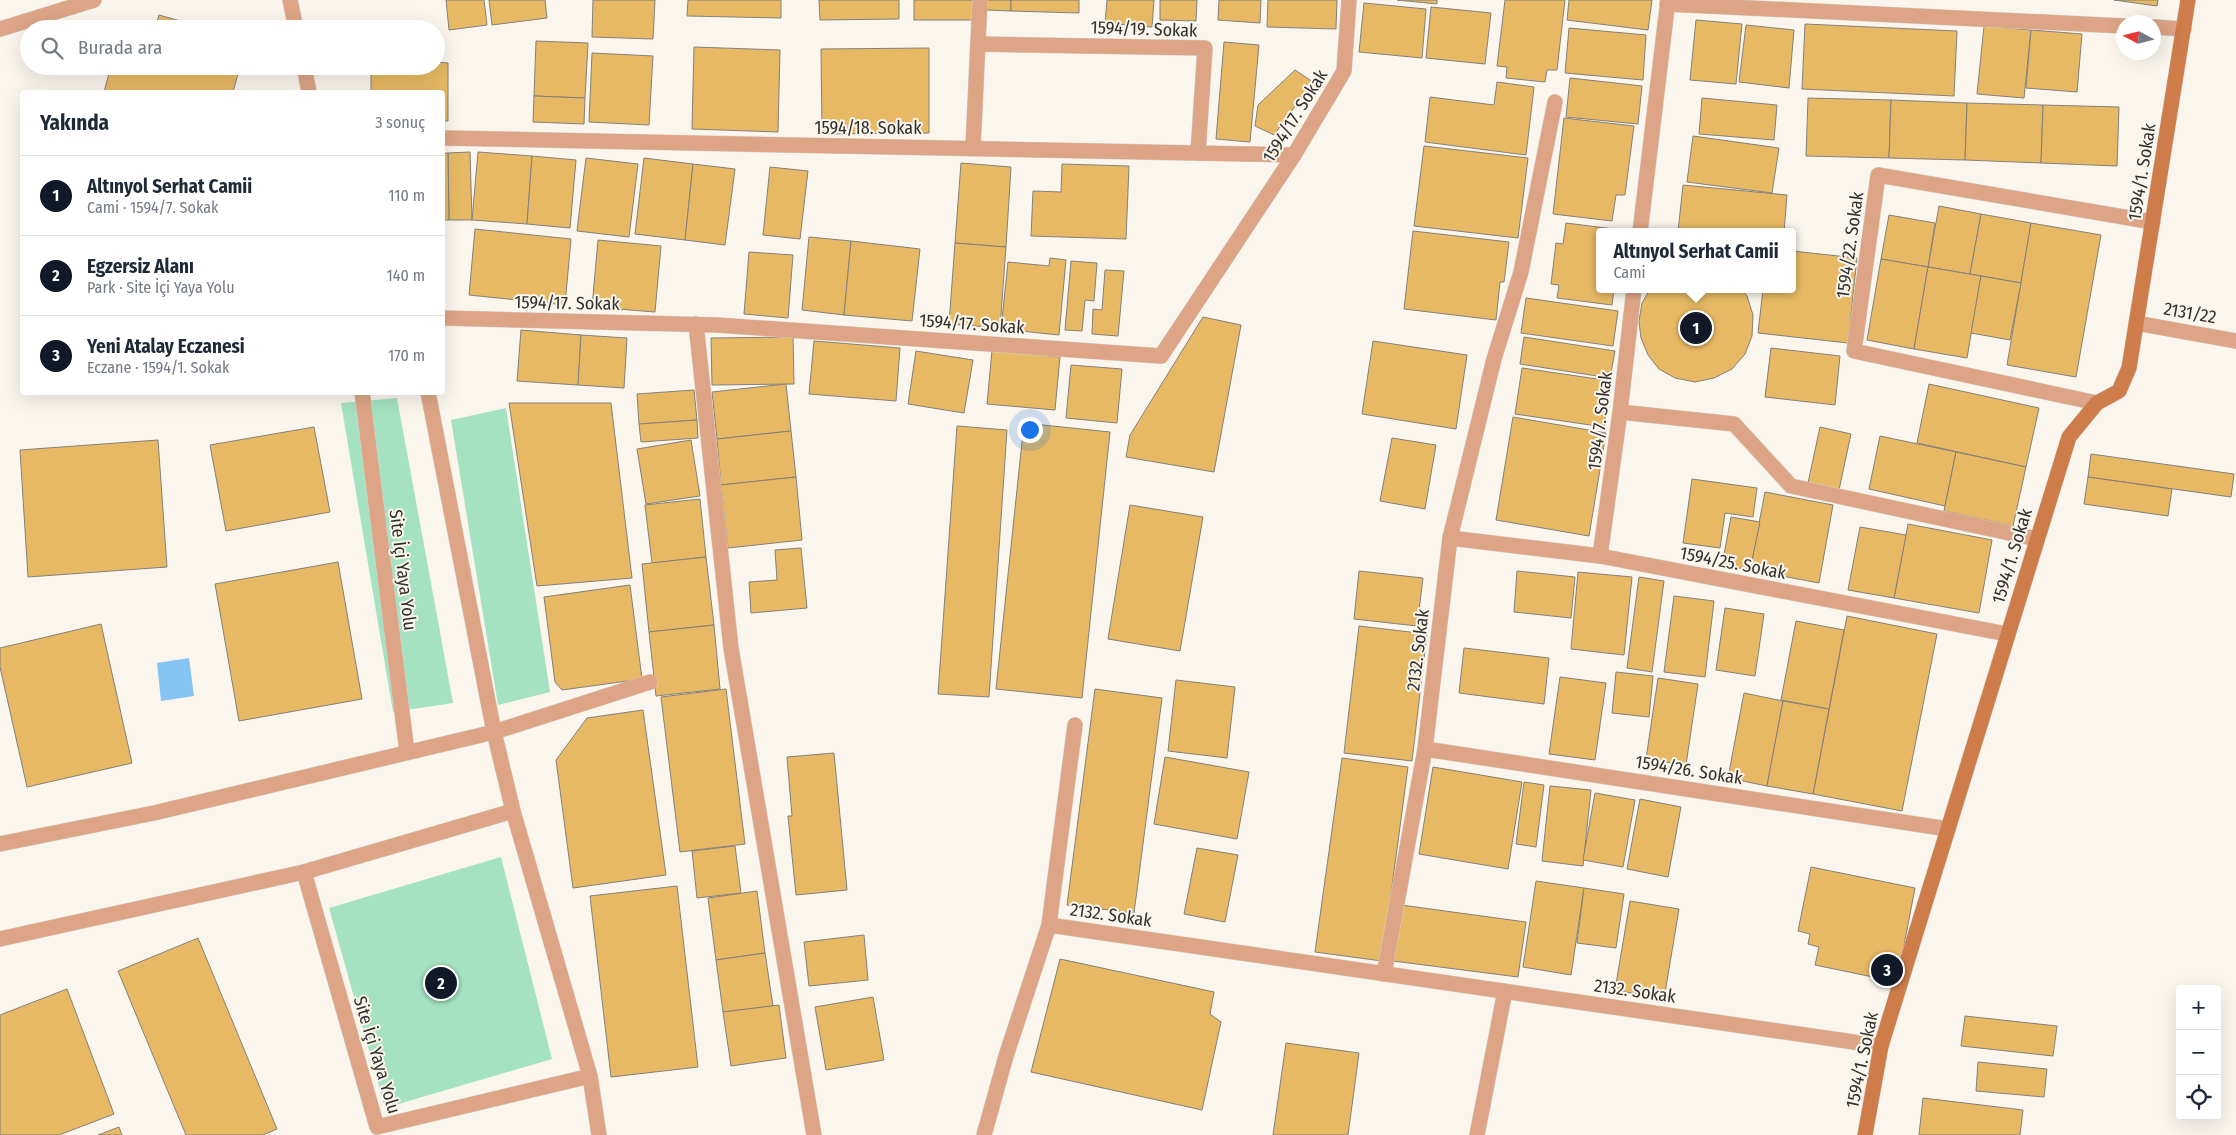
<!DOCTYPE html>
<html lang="tr">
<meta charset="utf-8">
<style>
body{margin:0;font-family:"Fira Sans Condensed",sans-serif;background:#f2f2f3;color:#1f2937}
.controls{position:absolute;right:15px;bottom:15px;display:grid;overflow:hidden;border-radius:5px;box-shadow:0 5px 20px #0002}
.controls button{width:45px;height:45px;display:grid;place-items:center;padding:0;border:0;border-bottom:1px solid #e0e1e3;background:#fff;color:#1f2937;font:25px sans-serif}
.compass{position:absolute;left:2116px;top:15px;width:45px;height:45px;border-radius:50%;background:#fff;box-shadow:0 5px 20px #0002;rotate:277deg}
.you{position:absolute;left:1029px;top:429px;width:18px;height:18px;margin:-12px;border:4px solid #fff;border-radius:50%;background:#1a73e8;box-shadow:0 0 0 8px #1a73e833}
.badge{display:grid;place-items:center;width:32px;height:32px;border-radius:50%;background:#111827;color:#fff;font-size:16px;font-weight:700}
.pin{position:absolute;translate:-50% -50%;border:2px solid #fff;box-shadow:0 1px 5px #0006}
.popup{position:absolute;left:1596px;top:228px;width:200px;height:65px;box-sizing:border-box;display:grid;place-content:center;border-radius:5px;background:#fff;filter:drop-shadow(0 1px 4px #0005);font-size:16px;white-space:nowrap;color:#747a83}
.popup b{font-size:19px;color:#1f2937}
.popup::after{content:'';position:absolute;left:50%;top:100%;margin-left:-10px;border:10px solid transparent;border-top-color:#fff}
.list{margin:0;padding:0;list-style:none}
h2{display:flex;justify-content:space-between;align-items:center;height:65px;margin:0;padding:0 20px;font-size:21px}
h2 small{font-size:16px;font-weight:400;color:#747a83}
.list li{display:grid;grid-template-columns:32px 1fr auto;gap:15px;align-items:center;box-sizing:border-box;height:80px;padding:0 20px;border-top:1px solid #e0e1e3}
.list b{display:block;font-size:19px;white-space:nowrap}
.list p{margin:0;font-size:16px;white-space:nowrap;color:#747a83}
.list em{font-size:16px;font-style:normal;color:#747a83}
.icon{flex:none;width:28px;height:28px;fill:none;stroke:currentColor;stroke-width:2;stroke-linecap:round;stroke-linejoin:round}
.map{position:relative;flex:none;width:2236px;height:1135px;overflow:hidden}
.search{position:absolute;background:#fff;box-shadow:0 5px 20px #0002;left:20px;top:20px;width:425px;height:55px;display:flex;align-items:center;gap:12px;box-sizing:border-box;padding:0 18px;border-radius:28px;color:#747a83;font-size:19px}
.panel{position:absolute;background:#fff;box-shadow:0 5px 20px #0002;left:20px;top:90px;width:425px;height:305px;border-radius:5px}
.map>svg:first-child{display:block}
.green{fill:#a4e2c2}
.water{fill:#85c4f3}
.building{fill:#e7b964;stroke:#848079}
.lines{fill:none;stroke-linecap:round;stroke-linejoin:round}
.lane-casing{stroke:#d6d2ca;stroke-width:16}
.street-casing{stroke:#d6d2ca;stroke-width:16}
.secondary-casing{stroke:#d6d2ca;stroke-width:16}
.lane{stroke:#dda585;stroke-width:15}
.street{stroke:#dda585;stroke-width:15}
.secondary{stroke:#cd7c4a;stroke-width:15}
.labels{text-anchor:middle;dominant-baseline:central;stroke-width:4;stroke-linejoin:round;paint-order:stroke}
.street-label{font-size:18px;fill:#31302d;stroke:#faf5ed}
</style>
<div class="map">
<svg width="2236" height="1135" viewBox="0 0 2236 1135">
<rect width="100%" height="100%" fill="#faf5ed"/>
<g class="green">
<path d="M397,398L453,703L393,712L341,403Z"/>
<path d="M506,408L550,692L498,705L451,420Z"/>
<path d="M501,857L552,1059L385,1108L329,908Z"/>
</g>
<path class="water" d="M189,658L194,696L161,701L157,663Z"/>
<g class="building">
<path d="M446,0H484L487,25L449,30Z"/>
<path d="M489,0H545L547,18L492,25Z"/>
<path d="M593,0H655L653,39L592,37Z"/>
<path d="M688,0H781V18L687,16Z"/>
<path d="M819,0H899V19L820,20Z"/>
<rect x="914" y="0" width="59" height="20"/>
<path d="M987,0H1011V11L987,10Z"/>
<path d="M1011,0H1079V13L1011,11Z"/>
<path d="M1107,0H1154L1152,27L1105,23Z"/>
<path d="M1160,0H1197L1196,21L1160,20Z"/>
<path d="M1219,0H1261L1260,23L1218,20Z"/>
<path d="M1268,0H1337L1336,29L1267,27Z"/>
<path d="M1397,0H1437V4Z"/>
<path d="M1505,0H1565L1557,70H1547L1545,82L1506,78L1507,67L1497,66Z"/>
<path d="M1569,0H1652L1648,30L1567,20Z"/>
<path d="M2114,0H2158L2157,6Z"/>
<path d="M1364,3L1426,9L1422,58L1359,52Z"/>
<path d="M1431,7L1491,13L1485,64L1426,58Z"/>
<path d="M159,15L209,29H155Z"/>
<path d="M1696,20L1742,24L1736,84L1690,80Z"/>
<path d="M1805,24L1957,31L1954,96L1802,89Z"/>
<path d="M1746,25L1794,30L1789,88L1739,82Z"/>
<path d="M1984,26L2031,30L2024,98L1977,94Z"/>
<path d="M1569,28L1646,35L1643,80L1565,73Z"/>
<path d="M2031,30L2082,34L2077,92L2026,88Z"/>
<path d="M536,41L588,43L585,98L534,96Z"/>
<path d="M1224,42L1259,45L1250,142L1216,139Z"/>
<path d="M694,47L780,50L778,132L692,129Z"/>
<path d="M929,48V133L822,134L821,49Z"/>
<path d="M592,53L653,56L649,125L589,122Z"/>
<path d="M436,62L448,63V121H442V92H371V66H436Z"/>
<path d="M111,66H230L229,71L238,74L233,92H104Z"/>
<path d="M1295,70L1313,82L1274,135L1255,126L1258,105Z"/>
<path d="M1570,78L1642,86L1638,124L1566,117Z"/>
<path d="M1497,82L1534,87L1526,155L1425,142L1430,97L1494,105Z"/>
<path d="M534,96L585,98L584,124L533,122Z"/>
<path d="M1702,98L1777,105L1774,140L1699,134Z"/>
<path d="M1808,98L1891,100L1889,158L1806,156Z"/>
<path d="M1891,100L1967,103L1965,160L1889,158Z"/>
<path d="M1967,103L2043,105L2041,163L1965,160Z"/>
<path d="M2043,105L2119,107L2117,166L2041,163Z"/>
<path d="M1564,118L1634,126L1625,195H1616L1612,221L1553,214Z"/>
<path d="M1693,136L1779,148L1772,193L1687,182Z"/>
<path d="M1424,146L1528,158L1518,238L1414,226Z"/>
<path d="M470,152L472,220H449L448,153Z"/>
<path d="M478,152L532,156L527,224L472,220Z"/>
<path d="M442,153H448L449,220H442Z"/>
<path d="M532,156L576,160L570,228L527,224Z"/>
<path d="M586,158L638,164L629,237L577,231Z"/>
<path d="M644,158L693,164L685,240L635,234Z"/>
<path d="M961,163L1011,167L1006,247L955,243Z"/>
<path d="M693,164L735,169L725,245L685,240Z"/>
<path d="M1062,164L1129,166L1126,239L1031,236L1033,191L1061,192Z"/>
<path d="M770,167L808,171L800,239L763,235Z"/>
<path d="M1683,185L1787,195L1784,232H1678Z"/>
<path d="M1939,206L1981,214L1970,274L1928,267Z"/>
<path d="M1981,214L2031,223L2021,283L1970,274Z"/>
<path d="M1889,215L1935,223L1928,267L1881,259Z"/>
<path d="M1566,223L1622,230L1600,232V289H1614L1612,305L1557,298L1559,285L1551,284L1556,243L1563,244Z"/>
<path d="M2031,223L2101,235L2076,377L2007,365Z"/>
<path d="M475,229L571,239L565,305L469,295Z"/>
<path d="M1413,231L1509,242L1504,282H1500L1496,320L1404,309Z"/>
<path d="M809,237L851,241L844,315L802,310Z"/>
<path d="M598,240L661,246L655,312L592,307Z"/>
<path d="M851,241L920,249L912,321L844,315Z"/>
<path d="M955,243L1006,247L1000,328L949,324Z"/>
<path d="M1792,251L1857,258L1848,343L1758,333L1763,289H1792Z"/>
<path d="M749,252L793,255L788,318L744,314Z"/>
<path d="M1050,258L1066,260L1059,335L1001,329L1008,262L1049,266Z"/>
<path d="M1881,259L1928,267L1914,349L1867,340Z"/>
<path d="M1071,261L1097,263L1094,301L1085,300L1082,331L1065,330Z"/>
<path d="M1928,267L1981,276L1967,358L1914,349Z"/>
<path d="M1105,270L1124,271L1118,336L1092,334L1093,309L1102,310Z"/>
<path d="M1981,276L2021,283L2010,340L1971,333Z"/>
<path d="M1650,289H1741L1747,296L1753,315L1752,336L1745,354L1732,369L1714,378L1695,382L1675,378L1659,369L1648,355L1641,338L1639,321L1642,303Z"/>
<path d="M1526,298L1618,311L1613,346L1521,333Z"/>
<path d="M1203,317L1241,325L1214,472L1126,457L1130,435Z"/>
<path d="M521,330L581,335L578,385L517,381Z"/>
<path d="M581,335L627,338L624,388L578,385Z"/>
<path d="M793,337L794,384L712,385L711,338Z"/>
<path d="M1524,337L1615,351L1610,378L1520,364Z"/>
<path d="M814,341L900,348L896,401L809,394Z"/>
<path d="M1373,341L1467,355L1456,429L1362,414Z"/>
<path d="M1771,348L1840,356L1835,405L1765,397Z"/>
<path d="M992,350L1060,357L1055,410L987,404Z"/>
<path d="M916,351L973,360L964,413L908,404Z"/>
<path d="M1071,365L1122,369L1117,423L1066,418Z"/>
<path d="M1522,368L1611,381L1604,427L1515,414Z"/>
<path d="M786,384L791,431L717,439L712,392Z"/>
<path d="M1929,384L2039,408L2026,467L1917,443Z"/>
<path d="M694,390L697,420L639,424L637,394Z"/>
<path d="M509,403H611L632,578L537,586Z"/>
<path d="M1513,417L1606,433L1589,536L1496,520Z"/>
<path d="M697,420L698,438L641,442L639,424Z"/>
<path d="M1024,423L1110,432L1082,698L996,689Z"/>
<path d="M957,426L1007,430L989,697L938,694Z"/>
<path d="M314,427L330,512L226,531L210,445Z"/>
<path d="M1820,427L1851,434L1839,490L1808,483Z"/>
<path d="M791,431L796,477L721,485L717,439Z"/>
<path d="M1880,436L1956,452L1945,506L1869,489Z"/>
<path d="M1392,438L1436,445L1425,509L1380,501Z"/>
<path d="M158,440L167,567L28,577L20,450Z"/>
<path d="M691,440L700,496L646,504L637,449Z"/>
<path d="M1956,452L2026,467L2013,526L1944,511Z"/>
<path d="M2091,454L2234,474L2231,497L2088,477Z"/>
<path d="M796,477L802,540L728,548L721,485Z"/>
<path d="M2088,477L2172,489L2168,516L2084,504Z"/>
<path d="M1692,479L1757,488L1753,517L1725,513L1720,548L1683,543Z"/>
<path d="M1765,492L1833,505L1819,583L1750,570Z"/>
<path d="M700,499L706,557L652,563L645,505Z"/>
<path d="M1130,505L1203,517L1180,651L1108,639Z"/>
<path d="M1731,517L1760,522L1750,570L1722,565Z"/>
<path d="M1908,524L1992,540L1979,613L1894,598Z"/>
<path d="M1860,527L1906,535L1894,598L1848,590Z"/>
<path d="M801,548L807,608L751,613L749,582L777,580L775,550Z"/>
<path d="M706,557L714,625L649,632L642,564Z"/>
<path d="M338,562L362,699L239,721L215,584Z"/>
<path d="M1359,571L1423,578L1417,626L1354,619Z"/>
<path d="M1517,571L1575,577L1571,618L1514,612Z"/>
<path d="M1578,572L1632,577L1624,655L1571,649Z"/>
<path d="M1639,577L1664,581L1652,672L1627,668Z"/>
<path d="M630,585L642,679L562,690L555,682L544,597Z"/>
<path d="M1674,596L1714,601L1705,677L1664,672Z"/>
<path d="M1725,608L1764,614L1755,676L1716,670Z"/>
<path d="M1847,616L1937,634L1902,811L1813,794Z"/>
<path d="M1796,621L1844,630L1829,709L1781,700Z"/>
<path d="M101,624L132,763L27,787L0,667V648Z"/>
<path d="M714,625L720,689L656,696L649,632Z"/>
<path d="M1359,626L1427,634L1412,761L1344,753Z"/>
<path d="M1464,648L1549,658L1544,704L1459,693Z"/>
<path d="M1616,672L1653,676L1649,717L1612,713Z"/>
<path d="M1560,677L1606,683L1595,760L1549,754Z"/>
<path d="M1658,678L1698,684L1686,765L1646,759Z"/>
<path d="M1176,680L1235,687L1227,758L1168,751Z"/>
<path d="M726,689L745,844L680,852L661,697Z"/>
<path d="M1095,689L1162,698L1134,913L1067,905Z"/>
<path d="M1744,693L1783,701L1767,786L1728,778Z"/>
<path d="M1783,701L1829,709L1813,794L1767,786Z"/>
<path d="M643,710L666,875L573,888L556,760L587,718Z"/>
<path d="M834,753L847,890L796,895L788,816H792L787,757Z"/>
<path d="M1165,757L1249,772L1237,839L1154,824Z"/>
<path d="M1342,758L1408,767L1382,961L1315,952Z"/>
<path d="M1433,767L1522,782L1508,869L1419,854Z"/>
<path d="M1524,782L1544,785L1536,847L1516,844Z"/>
<path d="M1550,786L1591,790L1583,866L1542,861Z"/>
<path d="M1595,793L1635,800L1623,867L1583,860Z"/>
<path d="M1640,799L1681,807L1668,877L1627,869Z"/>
<path d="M735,846L741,893L697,898L692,851Z"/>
<path d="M1197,848L1238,855L1225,922L1184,914Z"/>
<path d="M1811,867L1915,888L1897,982L1815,965L1819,947L1808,944L1810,934L1798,931Z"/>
<path d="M1536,881L1584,888L1571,975L1523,967Z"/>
<path d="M677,886L698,1067L611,1077L590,896Z"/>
<path d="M1584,888L1624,894L1616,948L1577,943Z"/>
<path d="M757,891L765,953L716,960L708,898Z"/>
<path d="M1630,901L1679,909L1664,999L1615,990Z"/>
<path d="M1401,905L1526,922L1518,977L1393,961Z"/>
<path d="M864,935L868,980L809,986L804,942Z"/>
<path d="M198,938L277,1129L263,1135H186L118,971Z"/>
<path d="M765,953L773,1006L723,1012L716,960Z"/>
<path d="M1060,959L1214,992L1210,1014L1221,1022L1202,1110L1031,1072Z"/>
<path d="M67,989L114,1114L59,1135H0V1015Z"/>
<path d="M873,997L884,1060L826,1070L815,1007Z"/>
<path d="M779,1005L786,1058L731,1066L723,1012Z"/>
<path d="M1965,1016L2057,1026L2053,1056L1961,1046Z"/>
<path d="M1286,1043L1359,1053L1348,1135H1273Z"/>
<path d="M1978,1062L2047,1069L2044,1097L1976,1091Z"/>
<path d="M1923,1098L2023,1110L2020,1135H1919Z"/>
<path d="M119,1127L122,1135H98Z"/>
</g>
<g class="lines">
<g class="lane-casing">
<path id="lane" d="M1477,1135L1505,991"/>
</g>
<g class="street-casing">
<g id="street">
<path d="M290,0L296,29"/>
<path d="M1667,4L2124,26"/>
<path d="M2154,27L2184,29"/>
<path d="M0,29L94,0"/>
<path d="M979,44L1205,48L1198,153"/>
<path d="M304,66L309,92"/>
<path d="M442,138C726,145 1010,148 1294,155"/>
<path d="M973,147L980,0"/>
<path d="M1640,232L1668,0"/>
<path d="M442,318L717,325L1161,356L1294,155L1344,71L1349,0"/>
<path d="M2136,323L2236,341"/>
<path d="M696,324L731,648L814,1135"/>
<path d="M362,392L407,752"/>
<path d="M2097,403L1854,351L1878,175L2153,222"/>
<path d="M1620,412L1734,424L1791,486L2037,539"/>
<path d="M1450,538L1600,556L2007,634"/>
<path d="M1600,556L1620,412L1634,289"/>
<path d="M1425,749L1948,829"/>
<path d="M0,844L154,813L494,732L428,392"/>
<path d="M304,872L377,1127L590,1076"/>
<path d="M1049,925L1075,725"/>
<path d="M0,939L304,872L513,811"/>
<path d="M1384,974L1425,749L1450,538L1494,359L1521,272L1555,102"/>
<path d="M599,1135L590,1076L513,811L494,732L650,682"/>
<path d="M984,1135L1006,1056L1049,925L1881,1046"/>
</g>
</g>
<g class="secondary-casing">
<path id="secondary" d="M1865,1135L1881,1046L2069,437L2097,403L2119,391L2129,368L2188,0"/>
</g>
<use href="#lane" class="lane"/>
<use href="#street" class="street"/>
<use href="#secondary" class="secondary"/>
</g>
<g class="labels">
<g class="street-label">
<text transform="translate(1144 29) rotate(2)">1594/19. Sokak</text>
<text transform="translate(1295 116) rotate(-58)">1594/17. Sokak</text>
<text x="868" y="128">1594/18. Sokak</text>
<text transform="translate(2142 172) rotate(-81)">1594/1. Sokak</text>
<text transform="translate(1850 245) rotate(-82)">1594/22. Sokak</text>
<text transform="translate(567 303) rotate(1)">1594/17. Sokak</text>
<text transform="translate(2190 313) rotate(10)">2131/22</text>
<text transform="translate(972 324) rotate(4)">1594/17. Sokak</text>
<text transform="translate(1600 421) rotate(-83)">1594/7. Sokak</text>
<text transform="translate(2012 556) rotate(-73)">1594/1. Sokak</text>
<text transform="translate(1733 563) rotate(11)">1594/25. Sokak</text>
<text transform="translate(403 570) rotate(83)">Site İçi Yaya Yolu</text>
<text transform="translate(1418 650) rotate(-83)">2132. Sokak</text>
<text transform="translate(1689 770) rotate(9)">1594/26. Sokak</text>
<text transform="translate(1111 915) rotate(8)">2132. Sokak</text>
<text transform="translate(1635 991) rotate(8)">2132. Sokak</text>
<text transform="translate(377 1055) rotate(73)">Site İçi Yaya Yolu</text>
<text transform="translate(1862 1060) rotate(-78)">1594/1. Sokak</text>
</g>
</g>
</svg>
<div class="controls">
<button>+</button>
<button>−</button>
<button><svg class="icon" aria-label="locate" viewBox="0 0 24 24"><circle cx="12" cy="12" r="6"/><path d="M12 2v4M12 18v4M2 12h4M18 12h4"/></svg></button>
</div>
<svg class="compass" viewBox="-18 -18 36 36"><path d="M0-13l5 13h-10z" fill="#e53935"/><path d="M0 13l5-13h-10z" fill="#747a83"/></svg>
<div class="you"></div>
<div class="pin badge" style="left:1696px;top:328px">1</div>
<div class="popup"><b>Altınyol Serhat Camii</b>Cami</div>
<div class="pin badge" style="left:441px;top:983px">2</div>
<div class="pin badge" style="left:1887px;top:970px">3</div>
<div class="search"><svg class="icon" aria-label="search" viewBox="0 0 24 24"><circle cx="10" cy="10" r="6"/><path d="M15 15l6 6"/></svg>Burada ara</div>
<section class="panel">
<h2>Yakında<small>3 sonuç</small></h2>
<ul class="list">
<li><span class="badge">1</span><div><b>Altınyol Serhat Camii</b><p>Cami · 1594/7. Sokak</p></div><em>110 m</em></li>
<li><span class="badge">2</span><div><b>Egzersiz Alanı</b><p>Park · Site İçi Yaya Yolu</p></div><em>140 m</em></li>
<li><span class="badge">3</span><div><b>Yeni Atalay Eczanesi</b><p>Eczane · 1594/1. Sokak</p></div><em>170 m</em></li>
</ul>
</section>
</div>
